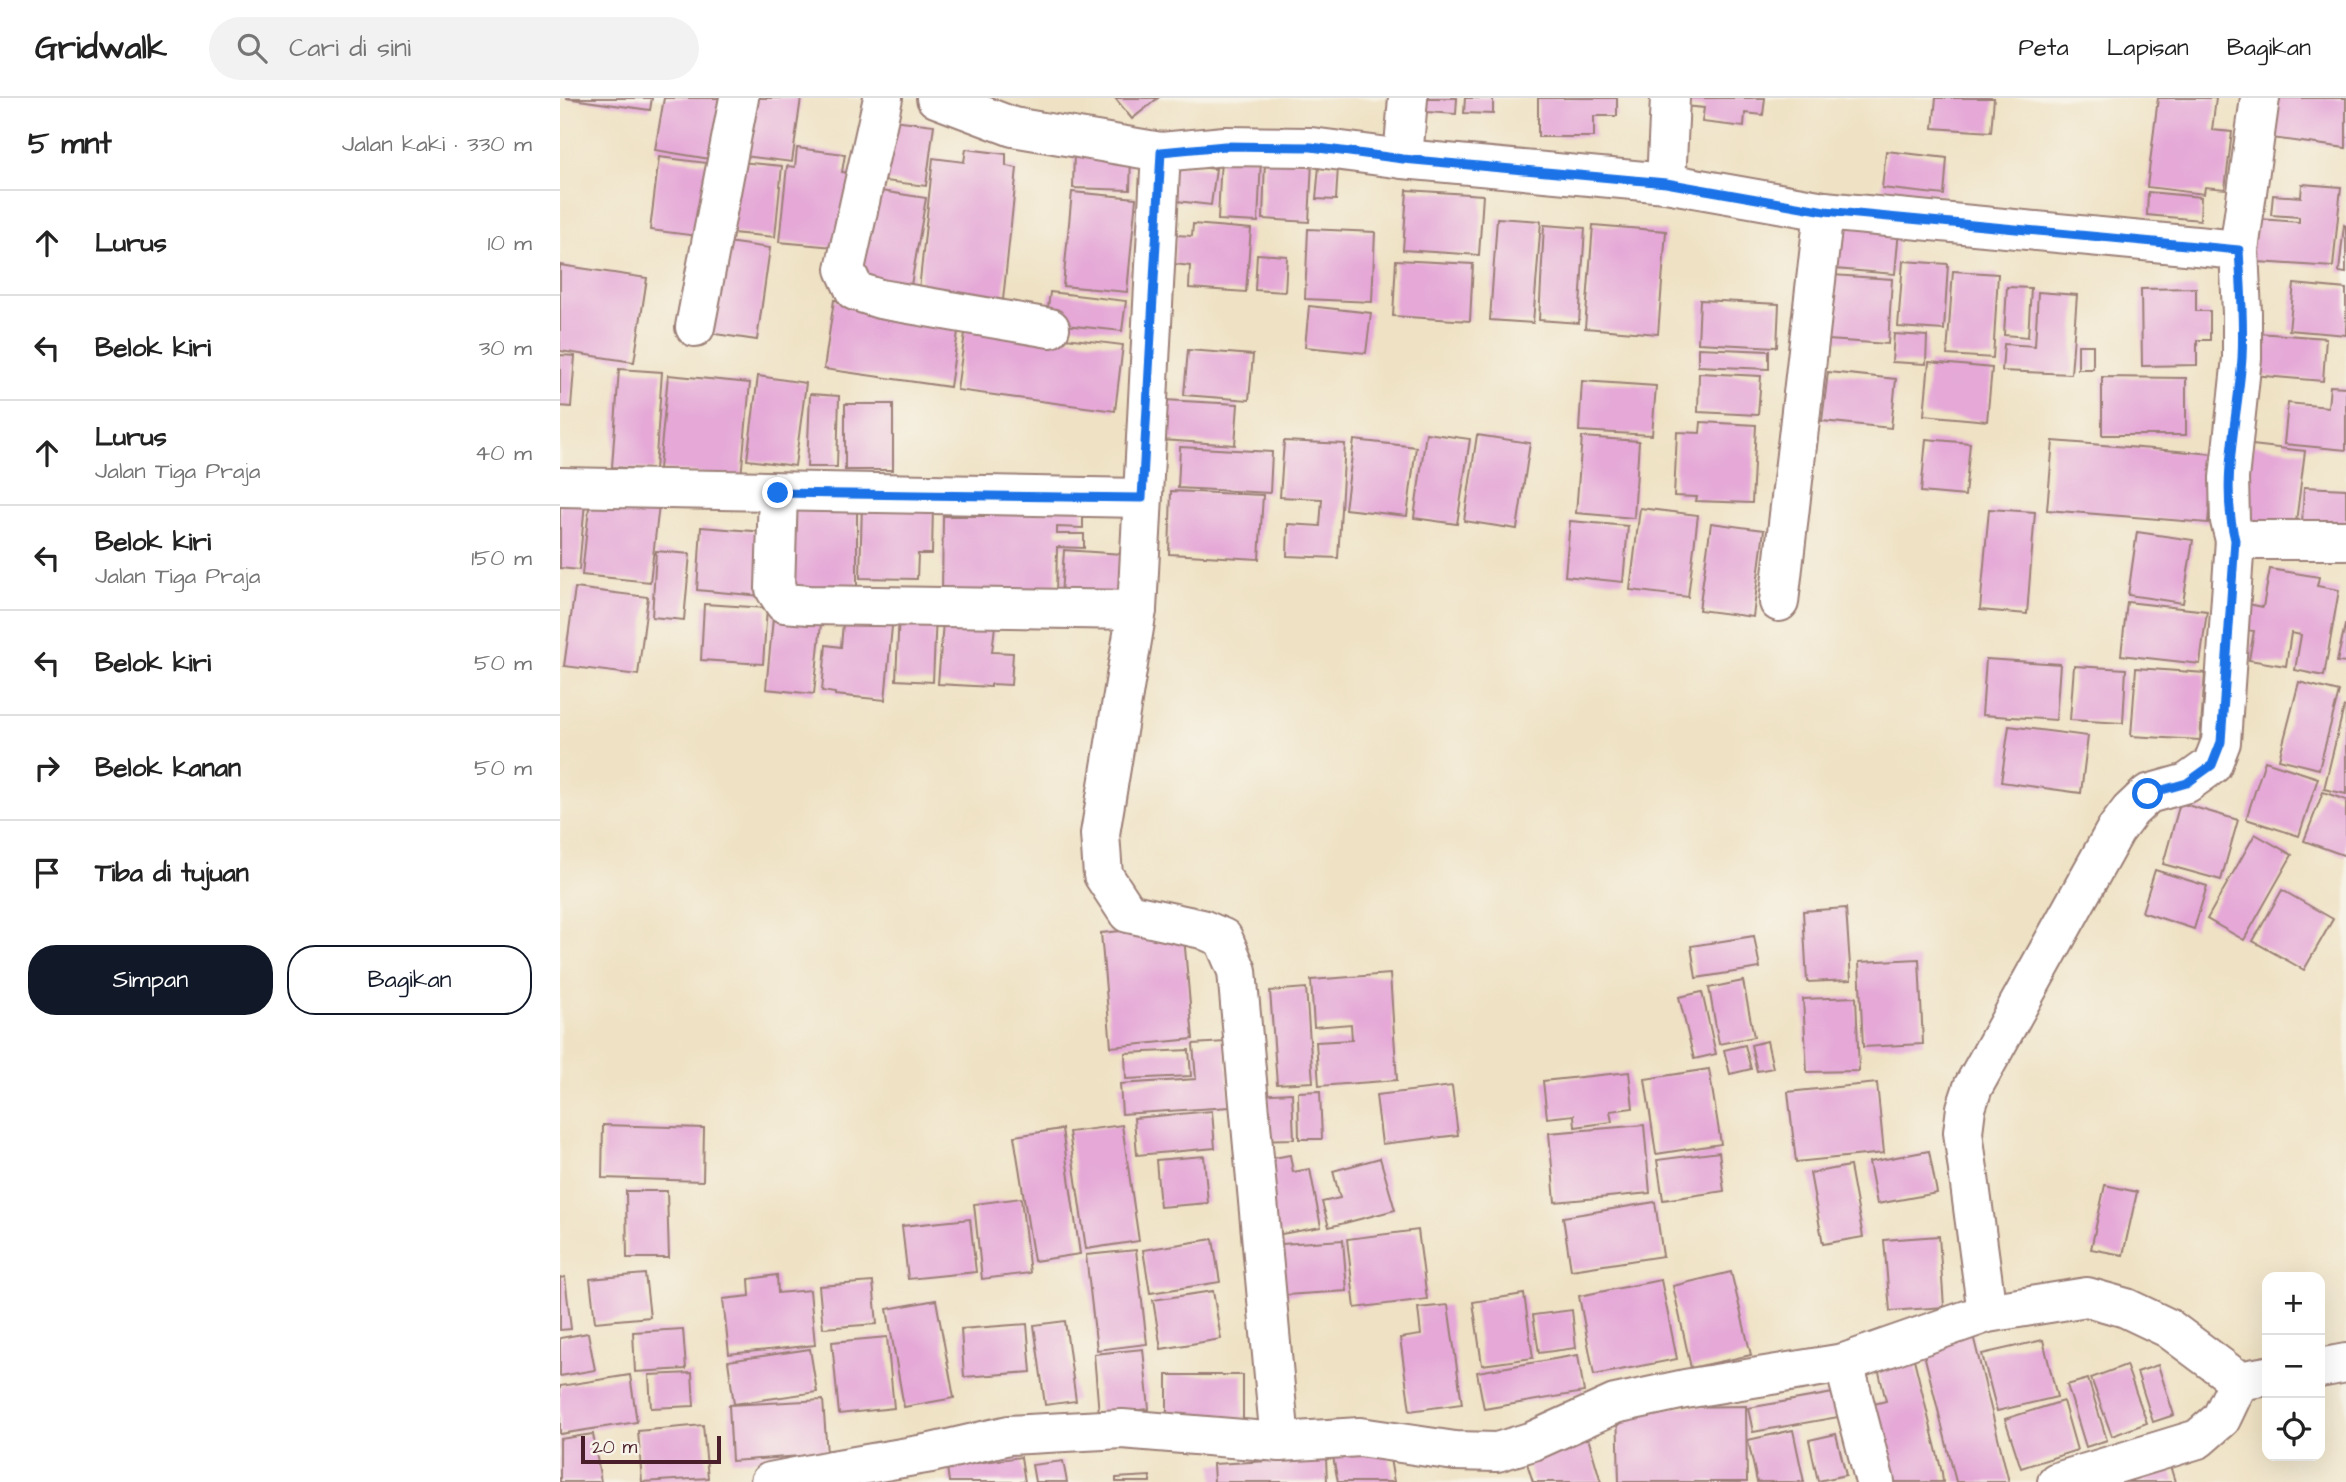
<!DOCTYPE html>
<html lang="id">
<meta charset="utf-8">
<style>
body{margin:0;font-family:"Architects Daughter",sans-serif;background:#f2f2f2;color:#222}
.controls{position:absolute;right:21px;bottom:21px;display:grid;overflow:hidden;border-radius:14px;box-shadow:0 7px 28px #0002}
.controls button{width:63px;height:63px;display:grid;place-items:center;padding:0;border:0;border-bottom:2px solid #e0e0e0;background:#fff;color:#222;font:35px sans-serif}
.scale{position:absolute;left:21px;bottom:18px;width:140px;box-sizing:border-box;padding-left:7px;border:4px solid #4a1f2b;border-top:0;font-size:19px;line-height:24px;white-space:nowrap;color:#4a1f2b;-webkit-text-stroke:5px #f7f3e8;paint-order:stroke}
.stop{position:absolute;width:21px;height:21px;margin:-16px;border:5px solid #1a73e8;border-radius:50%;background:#fff}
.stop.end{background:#1a73e8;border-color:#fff;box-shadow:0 2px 7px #0008}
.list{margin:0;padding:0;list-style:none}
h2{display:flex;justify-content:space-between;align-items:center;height:91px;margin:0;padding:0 28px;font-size:30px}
h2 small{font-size:23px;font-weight:400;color:#767676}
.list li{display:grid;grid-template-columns:46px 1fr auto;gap:21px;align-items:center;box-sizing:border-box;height:105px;padding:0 28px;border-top:2px solid #e0e0e0}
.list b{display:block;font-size:26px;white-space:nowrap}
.list p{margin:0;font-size:23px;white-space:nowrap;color:#767676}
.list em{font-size:23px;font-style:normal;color:#767676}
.actions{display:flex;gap:14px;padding:21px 28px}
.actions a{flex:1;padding:16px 0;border:2px solid #111827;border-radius:28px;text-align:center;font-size:24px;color:#111827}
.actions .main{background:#111827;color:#fff}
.icon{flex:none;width:38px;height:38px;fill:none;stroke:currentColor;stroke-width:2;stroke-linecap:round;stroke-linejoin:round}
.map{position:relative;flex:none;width:1786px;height:1384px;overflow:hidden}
header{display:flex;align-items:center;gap:42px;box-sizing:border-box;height:98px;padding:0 35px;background:#fff;border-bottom:2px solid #e0e0e0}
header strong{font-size:33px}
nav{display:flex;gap:38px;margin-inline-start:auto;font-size:24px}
.search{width:490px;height:63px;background:#f2f2f2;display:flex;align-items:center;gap:18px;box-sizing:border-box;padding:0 24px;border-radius:38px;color:#767676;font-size:26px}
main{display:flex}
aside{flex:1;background:#fff}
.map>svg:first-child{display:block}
.building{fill:#e5a8d7}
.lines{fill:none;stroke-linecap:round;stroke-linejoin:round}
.minor-casing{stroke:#9c8078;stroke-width:42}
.minor{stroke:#fff;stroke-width:38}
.route{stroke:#1a73e8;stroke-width:9}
</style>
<header>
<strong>Gridwalk</strong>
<div class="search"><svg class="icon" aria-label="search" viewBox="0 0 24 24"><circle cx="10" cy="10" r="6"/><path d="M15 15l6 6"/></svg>Cari di sini</div>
<nav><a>Peta</a><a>Lapisan</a><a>Bagikan</a></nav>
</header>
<main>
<aside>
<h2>5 mnt<small>Jalan kaki · 330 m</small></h2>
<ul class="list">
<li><svg class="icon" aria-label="ahead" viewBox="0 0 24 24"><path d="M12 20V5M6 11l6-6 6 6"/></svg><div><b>Lurus</b></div><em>10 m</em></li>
<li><svg class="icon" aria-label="left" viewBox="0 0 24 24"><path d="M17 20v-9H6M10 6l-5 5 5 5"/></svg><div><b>Belok kiri</b></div><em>30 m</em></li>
<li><svg class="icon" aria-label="ahead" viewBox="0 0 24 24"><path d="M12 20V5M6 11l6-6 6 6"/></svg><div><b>Lurus</b><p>Jalan Tiga Praja</p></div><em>40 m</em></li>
<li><svg class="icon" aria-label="left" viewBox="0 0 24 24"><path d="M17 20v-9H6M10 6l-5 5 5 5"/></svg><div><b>Belok kiri</b><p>Jalan Tiga Praja</p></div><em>150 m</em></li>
<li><svg class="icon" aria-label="left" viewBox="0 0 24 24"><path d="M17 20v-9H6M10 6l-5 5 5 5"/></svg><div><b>Belok kiri</b></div><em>50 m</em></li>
<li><svg class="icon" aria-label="right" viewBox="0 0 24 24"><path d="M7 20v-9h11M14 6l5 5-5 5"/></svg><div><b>Belok kanan</b></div><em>50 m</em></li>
<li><svg class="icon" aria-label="arrive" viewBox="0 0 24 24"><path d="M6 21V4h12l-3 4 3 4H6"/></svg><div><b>Tiba di tujuan</b></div></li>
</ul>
<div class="actions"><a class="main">Simpan</a><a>Bagikan</a></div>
</aside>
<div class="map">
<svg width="1786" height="1384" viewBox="0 0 1786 1384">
<rect width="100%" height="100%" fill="#f7f3e8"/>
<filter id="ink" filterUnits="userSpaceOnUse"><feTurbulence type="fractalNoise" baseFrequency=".0143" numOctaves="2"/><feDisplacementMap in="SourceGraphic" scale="14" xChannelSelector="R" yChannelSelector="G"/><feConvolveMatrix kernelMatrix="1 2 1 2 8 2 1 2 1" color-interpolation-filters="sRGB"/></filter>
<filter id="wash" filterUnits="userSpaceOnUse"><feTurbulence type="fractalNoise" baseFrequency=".00686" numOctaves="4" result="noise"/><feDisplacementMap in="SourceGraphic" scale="28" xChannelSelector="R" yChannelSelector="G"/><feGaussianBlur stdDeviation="1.57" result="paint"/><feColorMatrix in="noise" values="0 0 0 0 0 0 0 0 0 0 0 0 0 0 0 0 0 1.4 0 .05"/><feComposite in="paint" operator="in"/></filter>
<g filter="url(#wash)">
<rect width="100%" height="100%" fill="#efe2c4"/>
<g id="blocks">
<g class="building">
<path d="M5,0H92L90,12Z"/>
<path d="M104,0H167L156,62L95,52Z"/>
<path d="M183,0H241L232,64L176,57Z"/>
<path d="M555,0H598L572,21Z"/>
<path d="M853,0H897L896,16L852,13Z"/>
<path d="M905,0H933V16L904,15Z"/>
<path d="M978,0H1057V18H1034V39H978Z"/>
<path d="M1116,0H1205L1203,17L1185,15L1184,29L1142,24L1144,10L1115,7Z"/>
<path d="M1376,0H1434L1431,34L1373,30Z"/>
<path d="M1598,0H1656L1652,32L1672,34L1665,91L1645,89L1644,96L1587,89Z"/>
<path d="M1703,0H1786V50L1697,38Z"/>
<path d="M325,21L374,27L366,88L317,82Z"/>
<path d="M237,50L285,56L282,74L293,75L285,150L219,144L227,68L235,69Z"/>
<path d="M406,51L446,56V68L457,70L443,202L359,192L373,60L404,64Z"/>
<path d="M1326,53L1387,60L1384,97L1322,90Z"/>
<path d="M514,54L571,56L570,92L513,90Z"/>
<path d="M661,58L701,61L698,124L658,122Z"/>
<path d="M99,59L155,66L145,139L90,132Z"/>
<path d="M705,61L752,63L749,124L703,121Z"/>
<path d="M169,63L222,68L215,139L162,134Z"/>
<path d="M613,66L656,71L651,107L608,102Z"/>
<path d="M759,68H778L776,102L756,101Z"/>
<path d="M1742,86L1781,89L1773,169L1683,163L1687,120L1739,124V119L1711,117L1713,97L1741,99Z"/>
<path d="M308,91L366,100L351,187L294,177Z"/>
<path d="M847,92L923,97L919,157L843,152Z"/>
<path d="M512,94L576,100L567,194L503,188Z"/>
<path d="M1588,94L1641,99L1640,122L1587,117Z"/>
<path d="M937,120L981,123L973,225L930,222Z"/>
<path d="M633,126L691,131L686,194L629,190L630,168L614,166L616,137L632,138Z"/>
<path d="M984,127L1025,130L1019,225L979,222Z"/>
<path d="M1033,127L1106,133L1098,236L1025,230Z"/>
<path d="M1279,127L1339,132L1335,176L1275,171Z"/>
<path d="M1784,127L1786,128V175L1779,174Z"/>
<path d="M748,131L815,134L812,204L745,201Z"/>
<path d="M153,142L210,150L197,242L141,234Z"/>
<path d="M697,156L727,158L725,194L695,192Z"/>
<path d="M836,162L913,166L910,223L833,218Z"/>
<path d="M1343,163L1388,166L1384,232L1338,229Z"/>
<path d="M0,167L87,180L74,264L0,253Z"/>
<path d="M1393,173L1438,176L1433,260L1387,257Z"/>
<path d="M1272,177L1332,181L1328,246L1268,242Z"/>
<path d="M1734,186L1786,191V237L1729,232Z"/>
<path d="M1447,189L1471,190L1468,239L1444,237Z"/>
<path d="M1636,190V213H1650V242H1637V267L1582,268L1581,191Z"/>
<path d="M490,194L566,203L562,233L486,225Z"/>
<path d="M1478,194L1517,197L1511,276L1442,273L1444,246L1475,248Z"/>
<path d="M274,202L400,220L390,289L264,271Z"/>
<path d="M1140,202L1219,206L1217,249L1138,245Z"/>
<path d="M749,208L811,215L806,255L745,249Z"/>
<path d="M406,228L563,247L555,313L397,292Z"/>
<path d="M1697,235L1766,240L1763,283L1693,277Z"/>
<path d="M1334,236L1367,238L1366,266L1332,264Z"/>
<rect x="1518" y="247" width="15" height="24"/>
<path d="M1138,250L1209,253V271L1138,268Z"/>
<path d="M628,252L693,257L689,302L624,297Z"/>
<path d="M0,257L15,258L11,309L0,308Z"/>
<path d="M1369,264L1432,270L1427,323L1364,317Z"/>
<path d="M59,271L102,274L95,372L52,369Z"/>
<path d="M1268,274L1336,281L1331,330L1262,323Z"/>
<path d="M1139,275L1201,278L1198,317L1138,314Z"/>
<path d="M108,277L190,285L181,379L99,371Z"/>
<path d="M198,278L246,285L235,368L187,362Z"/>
<path d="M1542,279L1626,280V337H1542Z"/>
<path d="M1022,283L1096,288L1092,337L1019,333Z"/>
<path d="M1770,288L1786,289V352L1724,346L1728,305L1768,309Z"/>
<path d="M250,296L279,298L277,369H247Z"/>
<path d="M604,302L678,306L675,347L602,342Z"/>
<rect x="285" y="306" width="48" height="66"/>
<path d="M1141,324L1196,327L1192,405L1136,403L1137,399L1114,398L1117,334L1140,335Z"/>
<path d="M866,335L910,341L897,426L854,420Z"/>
<path d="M917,337L970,345L957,431L904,423Z"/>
<path d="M1022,339L1079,343L1074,420L1016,415Z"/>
<path d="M1366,341L1410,345L1405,398L1361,394Z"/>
<path d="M794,342L856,349L847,418L785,411Z"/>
<path d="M724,343L785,346L778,460L727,458L728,426L760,428L762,401L720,399Z"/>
<path d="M1493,343L1654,356L1648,425L1487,412Z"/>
<path d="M1692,347L1745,353L1735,432L1682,425Z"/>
<path d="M620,349L712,354L710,395L618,390Z"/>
<path d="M1744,389L1786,391V428L1742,426Z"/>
<path d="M611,393L703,397L699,461L609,456Z"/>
<path d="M30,400L99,407L90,484L22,477Z"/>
<path d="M429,401L523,403V430L497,429V436H524V450L497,449L496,497L382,495L383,418H429Z"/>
<path d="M0,402L25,404L19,472L0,470Z"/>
<path d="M302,405L373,407L372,456H358L357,481L300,480Z"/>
<rect x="221" y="406" width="76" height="85"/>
<path d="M1080,410L1138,417L1128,499L1070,492Z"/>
<path d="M1429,411L1475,414L1467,516L1420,512Z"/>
<path d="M1010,423L1068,428L1063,484L1005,478Z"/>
<path d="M1151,425L1204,432L1193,519L1139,512Z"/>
<path d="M141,429L205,434L201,498L137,492Z"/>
<path d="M1577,434L1633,442L1623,505L1568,497Z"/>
<path d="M504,452L562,456L559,501L501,498Z"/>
<path d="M96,453L130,456L124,522L92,519Z"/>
<path d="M1710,471L1759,479L1757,488L1779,492L1764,578L1735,572L1741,537L1731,535L1726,568L1689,562L1694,533L1679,531L1683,505L1703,509Z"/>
<path d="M15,490L88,499L78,577L4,568Z"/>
<path d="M1567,504L1647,513L1640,566L1561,557Z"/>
<path d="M144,506L207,510L203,566L141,562Z"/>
<path d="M214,510L262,515L254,596L206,591Z"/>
<path d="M284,513L333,518L325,602L275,597V595L262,593L266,547L281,549Z"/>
<path d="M339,514L376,516L373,584L336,582Z"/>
<path d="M383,524L435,528L432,554L453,555L451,587L431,586V589L378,586Z"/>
<path d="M1785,527H1786V565L1777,564Z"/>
<path d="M1426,561L1500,566L1496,622L1422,617Z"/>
<path d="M1514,568L1566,571L1563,625L1510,622Z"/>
<path d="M1576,570L1645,575L1640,642L1571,638Z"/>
<path d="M1739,584L1779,594L1759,671L1719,661Z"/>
<path d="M1784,609H1786V696L1764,691Z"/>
<path d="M1449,628L1528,638L1521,695L1441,684Z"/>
<path d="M1705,663L1758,680L1739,738L1686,721Z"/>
<path d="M1763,694L1786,702V758L1744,743Z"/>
<path d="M1620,705L1678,722L1661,782L1603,766Z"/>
<path d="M1695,736L1732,757L1684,842L1647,821Z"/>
<path d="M1595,772L1647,788L1634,831L1582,814Z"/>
<path d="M1722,792L1773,821L1744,872L1693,843Z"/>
<path d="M1286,810L1291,882L1247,884L1243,813Z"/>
<path d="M623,827L633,941L551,949L541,835Z"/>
<path d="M1194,838L1200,870L1136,880L1131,848Z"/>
<path d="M1359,861L1363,946L1303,949L1299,864Z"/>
<path d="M830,876L837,982L759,988L756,944L792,942L791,926L754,929L751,882Z"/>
<path d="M1183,883L1194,939L1159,946L1149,890Z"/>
<path d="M746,890L753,984L717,986L710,893Z"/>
<path d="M1142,894L1156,956L1134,961L1119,899Z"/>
<path d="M1296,899L1299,973L1247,974L1243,901Z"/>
<path d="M1207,943L1213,970L1197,973L1191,947Z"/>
<path d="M665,944L670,1009L562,1016L560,986L636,981L633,946Z"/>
<path d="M1185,947L1191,971L1170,976L1164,952Z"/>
<path d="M629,952L631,978L566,981L565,955Z"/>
<path d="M1149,971L1161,1046L1096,1056L1085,981Z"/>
<path d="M1069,974L1073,1010L1050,1013L1052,1024L1015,1029L1014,1017L987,1020L983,983Z"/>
<path d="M1317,985L1324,1055L1236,1064L1228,994Z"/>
<path d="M892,988L898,1037L822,1046L816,997Z"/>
<path d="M760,993L762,1041H739L738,994Z"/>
<path d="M732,995L734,1041L696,1042L694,997Z"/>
<path d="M652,1013L655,1050L577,1057L574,1020Z"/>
<path d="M43,1027L144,1030L143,1083L42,1080Z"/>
<path d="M562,1027L579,1143L526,1151L509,1034Z"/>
<path d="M1084,1027L1090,1095L995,1104L989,1035Z"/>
<path d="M502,1031L520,1156L474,1163L454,1038Z"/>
<path d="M1369,1053L1377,1095L1317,1106L1309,1064Z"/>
<path d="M1159,1054L1164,1093L1103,1102L1097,1062Z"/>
<path d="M730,1057L733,1074L750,1071L761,1129L710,1138L703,1062Z"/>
<path d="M644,1058L648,1105L600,1109L596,1062Z"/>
<path d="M820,1060L835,1112L769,1129L762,1104L780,1100L773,1073Z"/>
<path d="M1290,1068L1303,1139L1263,1146L1250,1075Z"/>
<path d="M1545,1087L1577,1094L1563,1157L1531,1151Z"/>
<path d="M66,1093H107L109,1160H67Z"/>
<path d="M461,1100L470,1175L422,1181L414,1106Z"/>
<path d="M1095,1104L1103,1158L1011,1172L1003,1119Z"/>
<path d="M410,1121L416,1174L348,1181L342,1128Z"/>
<path d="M858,1132L867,1201L795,1210L787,1141Z"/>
<path d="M1379,1138L1384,1209L1330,1213L1324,1142Z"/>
<path d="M653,1141L660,1184L590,1195L583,1152Z"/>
<path d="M783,1142L787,1193L710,1198L706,1147Z"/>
<path d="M576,1152L587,1246L537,1252L526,1157Z"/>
<path d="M1171,1174L1191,1257L1131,1270L1113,1188Z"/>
<path d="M85,1176L90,1219L35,1224L30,1181Z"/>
<path d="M217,1177L218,1195L250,1192L255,1247L169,1256L163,1201L190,1198L189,1181Z"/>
<path d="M5,1179L11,1231L0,1232V1180Z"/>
<path d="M1101,1182L1117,1261L1034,1277L1019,1198Z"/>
<path d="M313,1184L317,1226L263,1230L259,1188Z"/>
<path d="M653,1193L661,1241L601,1251L593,1202Z"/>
<path d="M964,1196L973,1260L922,1267L913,1204Z"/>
<path d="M376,1202L394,1300L344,1309L327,1211Z"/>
<path d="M888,1207L902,1306L850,1313L840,1240L861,1237L858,1210Z"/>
<path d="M1012,1212L1016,1250L979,1255L973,1217Z"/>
<path d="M505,1223L516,1303L485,1307L474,1227Z"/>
<path d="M467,1226L471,1274L404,1279L401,1231Z"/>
<path d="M1411,1229L1449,1384H1396L1360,1240Z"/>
<path d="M123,1231L126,1271L75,1274L73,1234Z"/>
<path d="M28,1235L35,1272L0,1278V1240Z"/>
<path d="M327,1239L334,1310L279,1316L272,1244Z"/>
<path d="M1483,1242L1497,1299L1437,1313L1422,1256Z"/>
<path d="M250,1251L257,1294L174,1306L168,1263Z"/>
<path d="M583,1251L589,1311L539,1316L534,1256Z"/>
<path d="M1018,1257L1024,1294L924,1311L917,1274Z"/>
<path d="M1353,1257L1382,1375L1383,1384H1334L1314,1306L1326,1303L1317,1266Z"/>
<path d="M1566,1267L1587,1325L1552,1338L1531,1280Z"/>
<path d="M1598,1267L1614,1317L1593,1324L1577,1274Z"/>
<path d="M132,1275L134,1308L91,1310L89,1277Z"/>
<path d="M70,1277L77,1324L0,1336V1288Z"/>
<rect x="607" y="1277" width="76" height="49"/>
<path d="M1528,1281L1547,1342L1526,1349L1507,1287Z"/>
<path d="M1279,1294L1284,1318L1193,1334L1188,1310Z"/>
<path d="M263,1302L267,1356L172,1363L169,1307Z"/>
<path d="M1503,1303L1517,1352L1461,1370L1445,1321Z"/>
<path d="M1186,1308L1187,1384H1059L1057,1310Z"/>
<path d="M143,1327L148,1380L82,1384L78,1333Z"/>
<path d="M1233,1332L1244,1384H1197L1188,1342Z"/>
<path d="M33,1336L41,1384H0V1341Z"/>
<path d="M1276,1336L1286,1377L1258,1383L1249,1342Z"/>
<path d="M1028,1340L1041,1384H973L965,1359Z"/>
<path d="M828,1349L834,1384H778L773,1359Z"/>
<path d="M461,1359L465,1384H389L387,1369Z"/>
<path d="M766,1360L767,1384H654L653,1366Z"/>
<path d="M1608,1361L1615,1384H1563Z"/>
<path d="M503,1363L507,1384H475L472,1367Z"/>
<path d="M590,1378V1384H556V1380Z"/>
</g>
</g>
</g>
<g filter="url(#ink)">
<use href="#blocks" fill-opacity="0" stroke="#9c8078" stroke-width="2"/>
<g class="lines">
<g class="minor-casing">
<g id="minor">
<path d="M323,0L285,171L295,193L320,201L490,230"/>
<path d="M376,0L453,29L601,54L665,48L751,49L843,61L1106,85L1264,113L1679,152"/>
<path d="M1700,0L1679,152L1682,215V260L1669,380L1670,423L1675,442H1786"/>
<path d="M843,61L848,0"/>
<path d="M1106,85L1110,0"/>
<path d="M135,229L179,0"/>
<path d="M0,389L582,400"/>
<path d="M218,395L215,491L224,505L249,507L577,512"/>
<path d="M1219,504L1264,113"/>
<path d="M1427,1215L1403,1034L1406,1010L1413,989L1555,733L1570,713L1588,696L1627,685L1652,667L1661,644L1675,442"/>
<path d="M1284,1265L1315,1384"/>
<path d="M1760,1270L1786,1265"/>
<path d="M720,1344L800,1339L895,1353L937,1354L973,1343L1055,1306L1125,1291L1284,1265L1427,1215L1527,1199L1566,1210L1608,1230L1679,1283L1707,1278"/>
<path d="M210,1384L272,1372"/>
<path d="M276,1384L272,1372L371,1355L449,1337L562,1331L720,1344L677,873L663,840L642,831L568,815L543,777L540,736L577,512L601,54"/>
<path d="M1497,1384L1638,1341L1661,1321L1679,1283"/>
</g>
</g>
<use href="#minor" class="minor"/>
</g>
</g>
<g class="lines" filter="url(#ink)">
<path class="route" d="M218,395L582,400L601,54L665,48L751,49L843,61L1106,85L1265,113L1679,152C1681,188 1684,224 1682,260C1678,320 1660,383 1675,442L1661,644L1652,667L1627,685L1588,696"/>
</g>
</svg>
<div class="controls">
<button>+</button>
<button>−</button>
<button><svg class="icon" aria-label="locate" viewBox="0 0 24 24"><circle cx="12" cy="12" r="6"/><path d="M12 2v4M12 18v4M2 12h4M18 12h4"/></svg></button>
</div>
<div class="scale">20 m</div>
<div class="stop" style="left:1588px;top:696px"></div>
<div class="stop end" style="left:218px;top:395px"></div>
</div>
</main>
